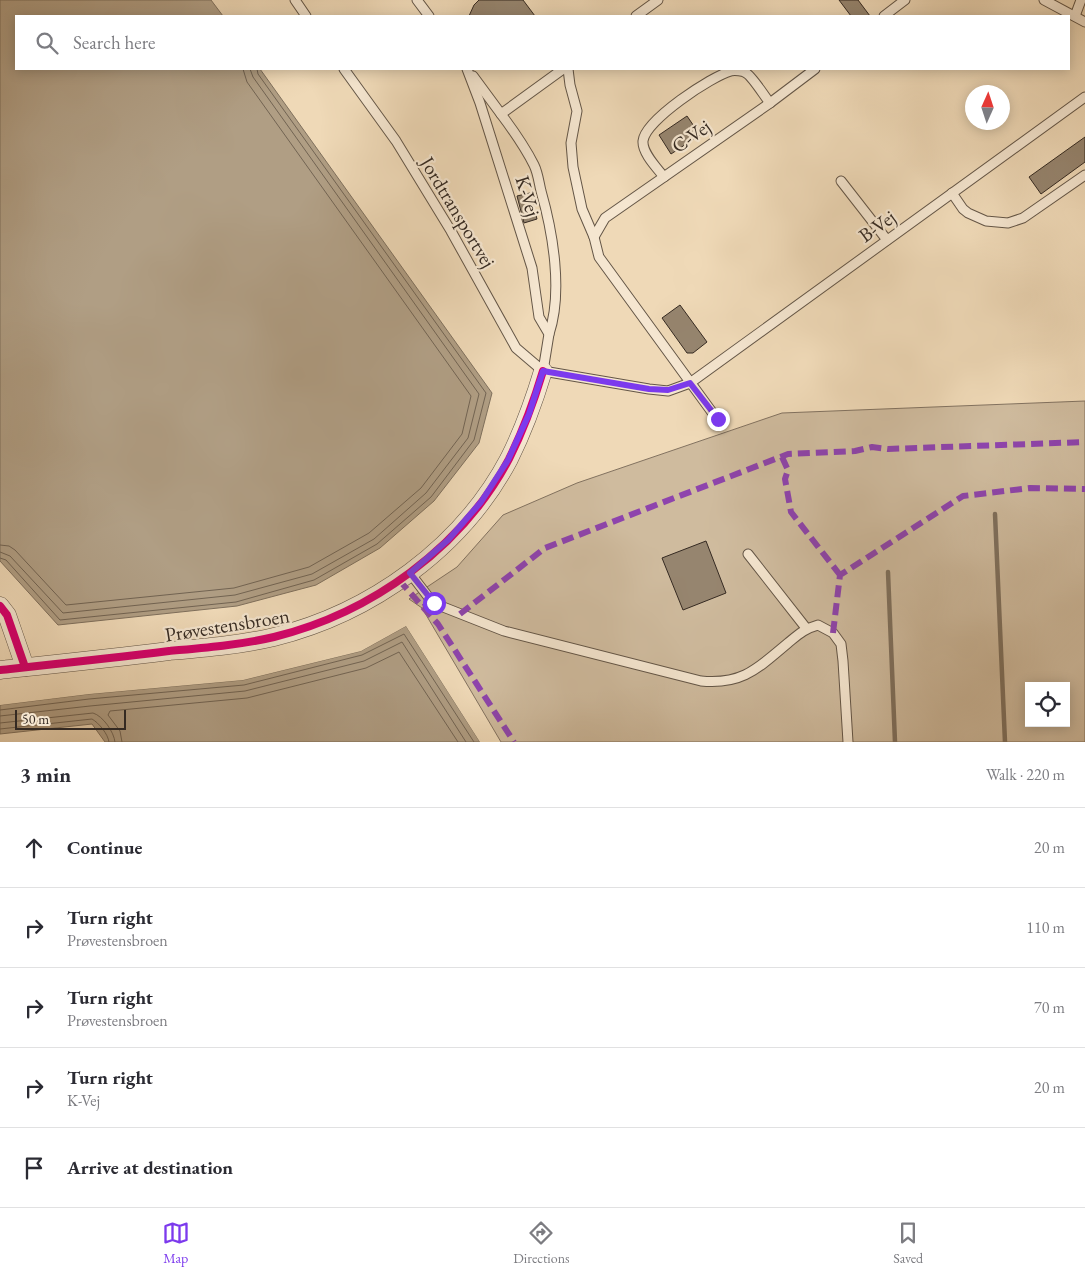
<!DOCTYPE html>
<meta charset="utf-8">
<style>
body{margin:0;font-family:"EB Garamond",serif;background:#f7f7f7;color:#2b2b33}
.controls{position:absolute;right:15px;bottom:15px;display:grid;overflow:hidden;border-radius:0px;box-shadow:0 2px 12px #0003}
.controls button{width:45px;height:45px;display:grid;place-items:center;padding:0;border:0;border-bottom:1px solid #e1e1e2;background:#fff;color:#2b2b33;font:25px sans-serif}
.compass{position:absolute;left:965px;top:85px;width:45px;height:45px;border-radius:50%;background:#fff;box-shadow:0 2px 12px #0003;rotate:3deg}
.scale{position:absolute;left:15px;bottom:12px;width:111px;box-sizing:border-box;padding-left:5px;border:2px solid #352a22;border-top:0;font-size:14px;line-height:18px;white-space:nowrap;color:#352a22;-webkit-text-stroke:4px #f5e6d0;paint-order:stroke}
.stop{position:absolute;width:15px;height:15px;margin:-11px;border:4px solid #7c3aed;border-radius:50%;background:#fff}
.stop.end{background:#7c3aed;border-color:#fff;box-shadow:0 1px 5px #0008}
.list{margin:0;padding:0;list-style:none}
h2{display:flex;justify-content:space-between;align-items:center;height:65px;margin:0;padding:0 20px;font-size:21px}
h2 small{font-size:16px;font-weight:400;color:#7c7c81}
.list li{display:grid;grid-template-columns:32px 1fr auto;gap:15px;align-items:center;box-sizing:border-box;height:80px;padding:0 20px;border-top:1px solid #e1e1e2}
.list b{display:block;font-size:19px;white-space:nowrap}
.list p{margin:0;font-size:16px;white-space:nowrap;color:#7c7c81}
.list em{font-size:16px;font-style:normal;color:#7c7c81}
.icon{flex:none;width:28px;height:28px;fill:none;stroke:currentColor;stroke-width:2;stroke-linecap:round;stroke-linejoin:round}
.map{position:relative;flex:none;width:1085px;height:742px;overflow:hidden}
.search{position:absolute;background:#fff;box-shadow:0 2px 12px #0003;left:15px;right:15px;top:15px;height:55px;display:flex;align-items:center;gap:12px;box-sizing:border-box;padding:0 18px;border-radius:0px;color:#7c7c81;font-size:19px}
.sheet{height:465px;background:#fff}
nav{display:flex;justify-content:space-around;align-items:center;box-sizing:border-box;height:70px;border-top:1px solid #e1e1e2;background:#fff;font-size:14px;color:#7c7c81}
nav a{display:grid;justify-items:center;gap:2px}
nav .on{color:#7c3aed}
.map>svg:first-child{display:block}
.green{fill:#cfbb9e;stroke:#827260;fill-rule:evenodd}
.water{fill:#b09e84;stroke:#7f705d}
.pier{fill:#efd9b7}
.lines{fill:none;stroke-linecap:round;stroke-linejoin:round}
.shore{stroke:#726453;stroke-width:1}
.stream{stroke:#7f705d;stroke-width:4.5}
.building{fill:#96856f;stroke:#352a22}
.lane-casing{stroke:#645647;stroke-width:11}
.street-casing{stroke:#645647;stroke-width:19}
.lane{stroke:#f5e6d0;stroke-width:9}
.street{stroke:#f5e6d0;stroke-width:18}
.quiet{stroke:#8e44ad;stroke-width:6;stroke-dasharray:12 6;stroke-linecap:butt}
.cycleway-casing{stroke:#f5e6d0;stroke-width:11}
.cycleway{stroke:#d6006c;stroke-width:8}
.route{stroke:#7c3aed;stroke-width:6}
.labels{text-anchor:middle;dominant-baseline:central;stroke-width:4.5;stroke-linejoin:round;paint-order:stroke}
.street-label{font-size:20px;fill:#352a22;stroke:#f5e6d0}
</style>
<div class="map">
<svg width="1085" height="742" viewBox="0 0 1085 742">
<rect width="100%" height="100%" fill="#efd9b7"/>
<filter id="stains"><feTurbulence type="fractalNoise" baseFrequency=".004" numOctaves="4"/><feColorMatrix values="0 0 0 0 .2 0 0 0 0 .09 0 0 0 0 .02 0 0 0 .5 -.17"/></filter>
<radialGradient id="worn" r=".72"><stop offset=".6" stop-color="#630" stop-opacity="0"/><stop offset="1" stop-color="#630" stop-opacity=".3"/></radialGradient>
<path class="green" d="M1085,401V742H501L422,608L409,599L457,567L503,515L577,483L782,413ZM1029,686H1066V723H1029Z"/>
<g class="water">
<path d="M0,0H211L223,16H16V69H260L492,393L479,443L434,501L380,548L316,585L237,606L58,625L0,561Z"/>
<path d="M406,626L480,742H105L92,724L0,734V705L89,694L243,680L361,651Z"/>
</g>
<path class="pier" d="M407,624L482,742H480L406,626L361,651L243,680L89,694L0,705V703L88,692L243,678L360,648Z"/>
<g class="lines">
<g class="shore">
<path d="M0,545L9,546L15,550L66,605L234,588L309,567L369,533L421,488L462,434L471,396L247,82L243,69"/>
<path d="M0,552L10,556L63,613L235,595L312,574L374,539L426,493L468,438L479,394L253,77L250,69"/>
<path d="M0,558L6,560L60,620L236,602L314,580L377,544L431,497L474,440L486,393L258,74L257,69"/>
<path d="M0,710L89,699L244,685L362,655L404,634L474,742"/>
<path d="M0,716L90,706L245,691L364,661L402,642L466,742"/>
<path d="M0,723L93,713C103,716 114,732 115,742"/>
<path d="M0,729L92,719C99,723 108,734 109,742"/>
<path d="M122,742L120,731L108,715L110,711L247,698L366,668L399,652L458,742"/>
</g>
<g class="stream">
<path d="M995,514L1005,742"/>
<path d="M888,572L895,742"/>
</g>
</g>
<g class="building">
<path d="M479,0H523L535,16H469L474,5Z"/>
<path d="M839,0H858L870,16H851Z"/>
<path d="M687,116L700,135L671,154L659,135Z"/>
<path d="M1085,137V162L1041,194L1029,177Z"/>
<path d="M530,193L537,219L524,223L517,196Z"/>
<path d="M680,305L707,342L693,353H687L662,318Z"/>
<path d="M706,541L726,593L683,610L662,558Z"/>
</g>
<g class="lines">
<g class="lane-casing">
<g id="lane">
<path d="M295,0L306,16"/>
<path d="M417,0L429,16"/>
<path d="M1044,0L1085,22"/>
<path d="M636,16L658,0"/>
<path d="M884,16L905,0"/>
<path d="M1075,16L1081,0"/>
<path d="M344,69L396,141L451,231L516,348L543,371"/>
<path d="M467,69L480,103L532,268L539,317L549,334L543,371"/>
<path d="M568,69L570,85L577,111L571,143L573,167L582,209L594,237L599,257L717,419"/>
<path d="M473,76L501,114"/>
<path d="M664,177C657,168 642,153 643,141C645,120 712,76 731,71C735,70 743,71 746,73C752,76 765,97 770,103"/>
<path d="M841,181L887,240"/>
<path d="M952,193L963,209L968,213L986,221L1008,223L1023,218L1085,175"/>
<path d="M594,237L605,218L770,103L815,69"/>
<path d="M549,334C563,292 553,233 541,191C539,183 538,173 534,165C525,147 513,130 501,114L563,69"/>
<path d="M543,371L649,389L668,391L690,383L1085,97"/>
<path d="M748,554L806,628"/>
<path d="M410,573L433,603L504,631L701,681C743,685 758,668 788,643C799,634 804,629 818,625L833,633L841,644L843,661L848,742"/>
</g>
</g>
<g class="street-casing">
<g id="street">
<path d="M0,606L7,615L25,667"/>
<path d="M0,670C56,664 113,658 169,651C204,648 240,645 274,637C371,613 462,548 509,459C523,431 534,401 543,371"/>
</g>
</g>
<use href="#lane" class="lane"/>
<use href="#street" class="street"/>
<g class="quiet">
<path d="M782,457L788,470L785,479L791,512L840,575"/>
<path d="M399,580L438,624L514,742"/>
<path d="M423,607L433,603"/>
<path d="M460,614L545,548L788,454L855,451L872,447L888,449L1085,442"/>
<path d="M833,633L840,575L963,496L1030,488L1085,489"/>
</g>
<g class="cycleway-casing">
<g id="cycleway">
<path d="M0,606L7,615L25,667"/>
<path d="M0,670C56,664 113,658 169,651C204,648 240,645 274,637C371,613 462,548 509,459C523,431 534,401 543,371"/>
</g>
</g>
<use href="#cycleway" class="cycleway"/>
</g>
<g class="lines">
<path class="route" d="M434,603L410,573L448,540L481,502L508,460L529,414L543,371L649,389L668,390L690,383L718,419"/>
</g>
<g class="labels">
<g class="street-label">
<text transform="translate(691 136) rotate(-35)">C-Vej</text>
<text transform="translate(528 196) rotate(73)">K-Vej</text>
<text transform="translate(458 212) rotate(59)">Jordtransportvej</text>
<text transform="translate(877 226) rotate(-36)">B-Vej</text>
<text transform="translate(227 625) rotate(-9)">Prøvestensbroen</text>
</g>
</g>
<rect width="100%" height="100%" filter="url(#stains)"/>
<rect width="100%" height="100%" fill="url(#worn)"/>
</svg>
<div class="controls">
<button><svg class="icon" aria-label="locate" viewBox="0 0 24 24"><circle cx="12" cy="12" r="6"/><path d="M12 2v4M12 18v4M2 12h4M18 12h4"/></svg></button>
</div>
<svg class="compass" viewBox="-18 -18 36 36"><path d="M0-13l5 13h-10z" fill="#e53935"/><path d="M0 13l5-13h-10z" fill="#7c7c81"/></svg>
<div class="scale">50 m</div>
<div class="stop" style="left:434px;top:603px"></div>
<div class="stop end" style="left:718px;top:419px"></div>
<div class="search"><svg class="icon" aria-label="search" viewBox="0 0 24 24"><circle cx="10" cy="10" r="6"/><path d="M15 15l6 6"/></svg>Search here</div>
</div>
<section class="sheet">
<h2>3 min<small>Walk · 220 m</small></h2>
<ul class="list">
<li><svg class="icon" aria-label="ahead" viewBox="0 0 24 24"><path d="M12 20V5M6 11l6-6 6 6"/></svg><div><b>Continue</b></div><em>20 m</em></li>
<li><svg class="icon" aria-label="right" viewBox="0 0 24 24"><path d="M7 20v-9h11M14 6l5 5-5 5"/></svg><div><b>Turn right</b><p>Prøvestensbroen</p></div><em>110 m</em></li>
<li><svg class="icon" aria-label="right" viewBox="0 0 24 24"><path d="M7 20v-9h11M14 6l5 5-5 5"/></svg><div><b>Turn right</b><p>Prøvestensbroen</p></div><em>70 m</em></li>
<li><svg class="icon" aria-label="right" viewBox="0 0 24 24"><path d="M7 20v-9h11M14 6l5 5-5 5"/></svg><div><b>Turn right</b><p>K-Vej</p></div><em>20 m</em></li>
<li><svg class="icon" aria-label="arrive" viewBox="0 0 24 24"><path d="M6 21V4h12l-3 4 3 4H6"/></svg><div><b>Arrive at destination</b></div></li>
</ul>
</section>
<nav>
<a class="on"><svg class="icon" aria-label="map" viewBox="0 0 24 24"><path d="M3 6l6-2 6 2 6-2v14l-6 2-6-2-6 2zM9 4v14M15 6v14"/></svg>Map</a>
<a><svg class="icon" aria-label="directions" viewBox="0 0 24 24"><path d="M12 3l9 9-9 9-9-9zM9 14v-3h6M13 9l2 2-2 2"/></svg>Directions</a>
<a><svg class="icon" aria-label="saved" viewBox="0 0 24 24"><path d="M7 4h10v16l-5-4-5 4z"/></svg>Saved</a>
</nav>
